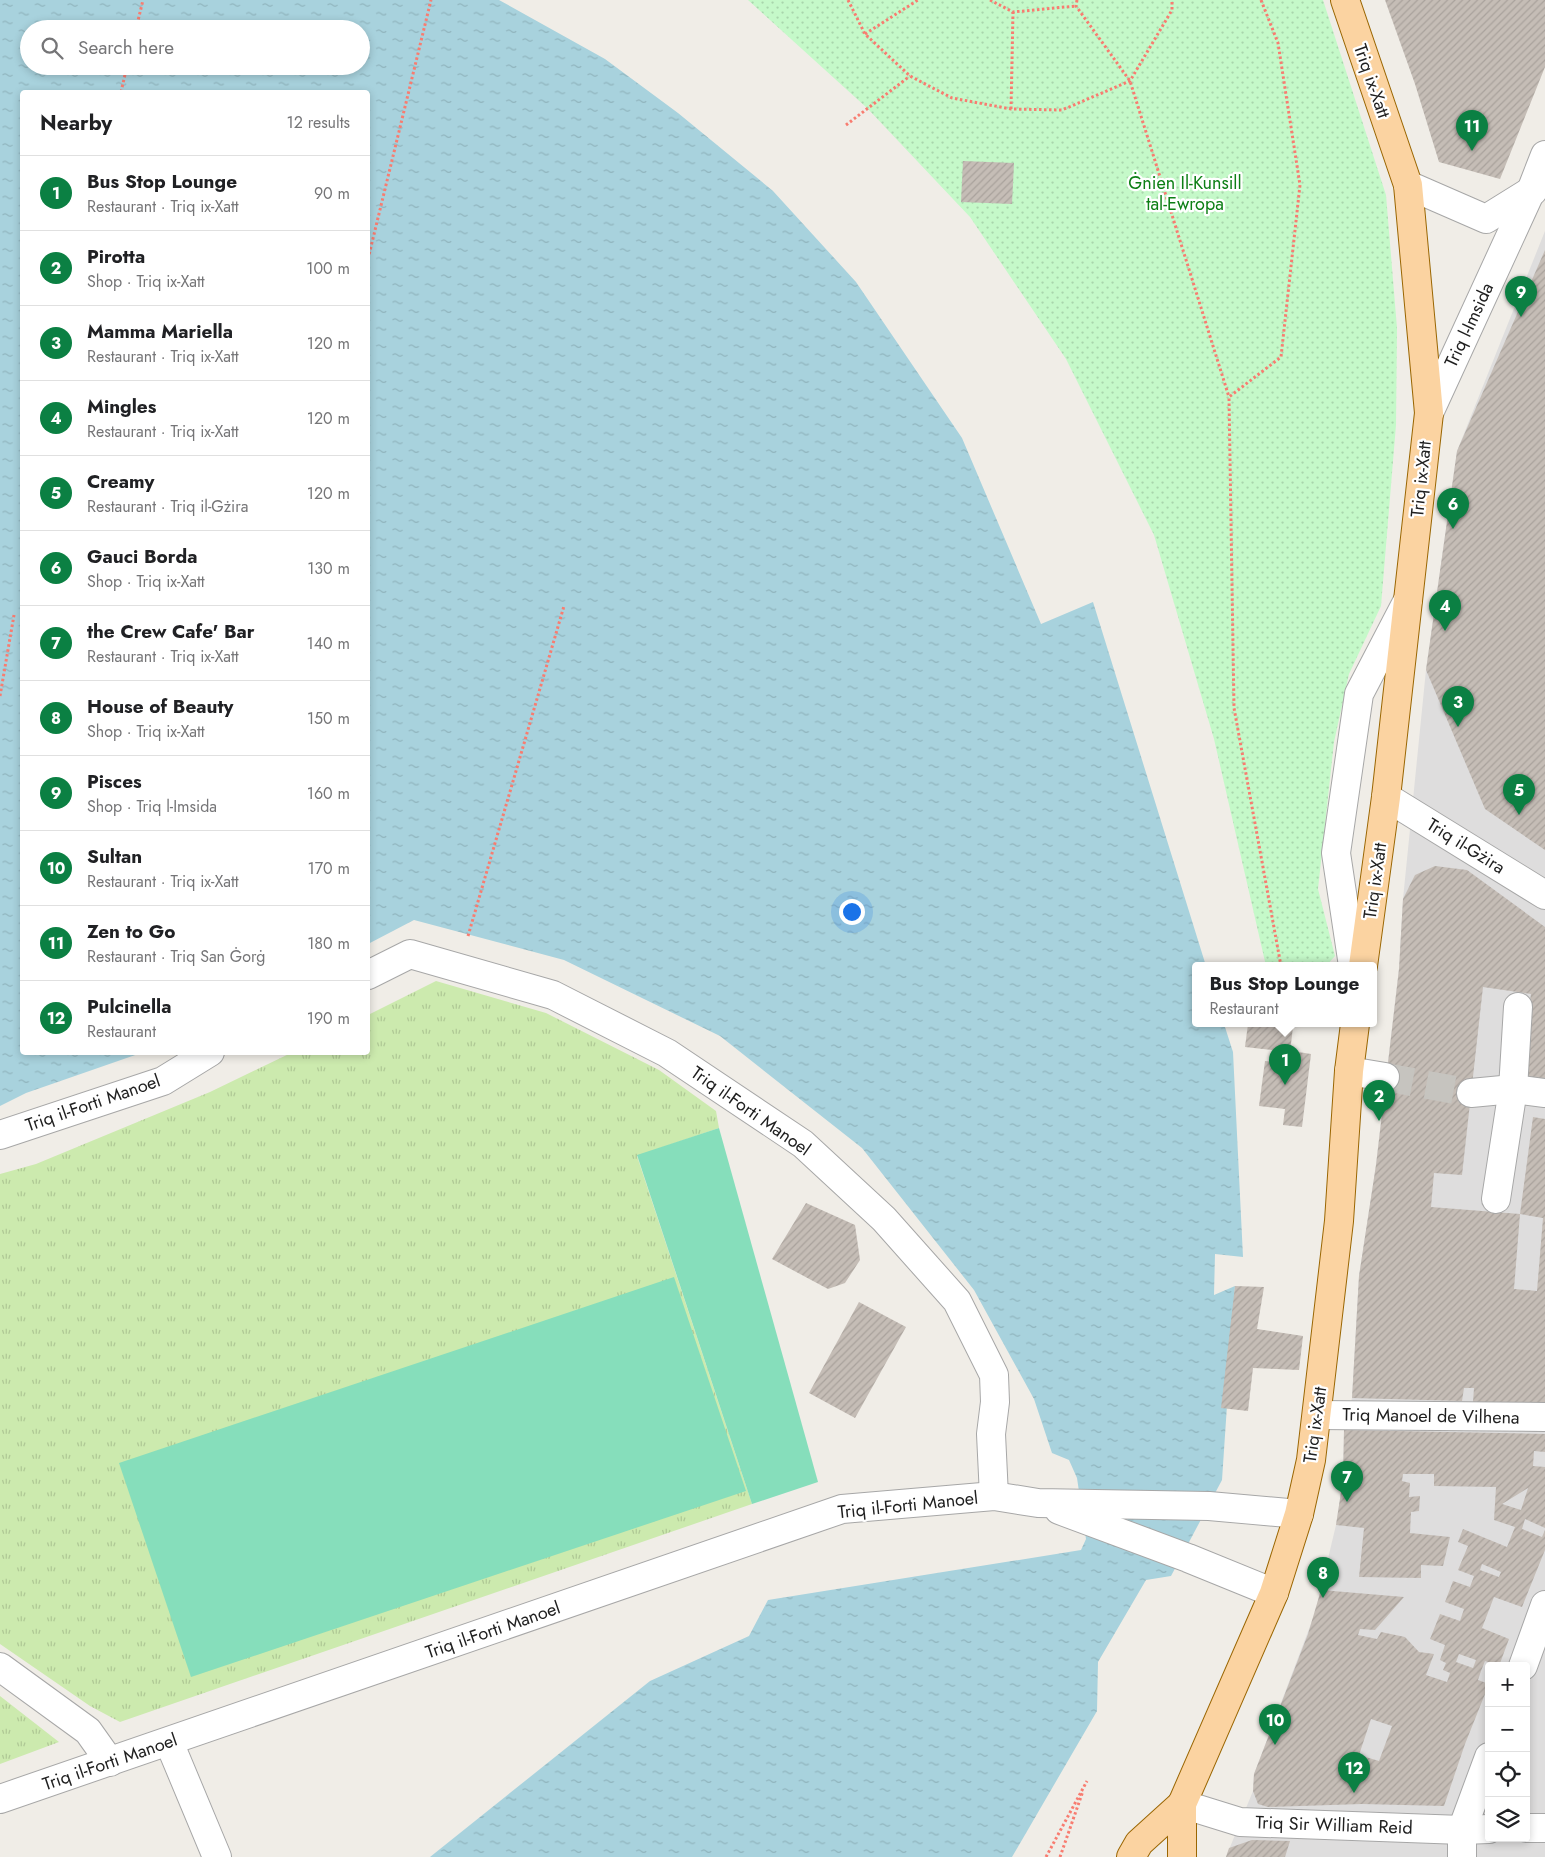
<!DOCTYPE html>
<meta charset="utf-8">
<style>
body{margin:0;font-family:Jost,sans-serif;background:#f2f2f2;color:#202124}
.controls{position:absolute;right:15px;bottom:15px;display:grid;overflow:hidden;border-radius:5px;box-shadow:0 2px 8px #0003}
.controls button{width:45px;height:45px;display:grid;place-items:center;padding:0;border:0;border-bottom:1px solid #e0e0e0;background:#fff;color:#202124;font:25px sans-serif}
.you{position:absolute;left:851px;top:911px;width:18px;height:18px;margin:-12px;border:4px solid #fff;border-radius:50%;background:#1a73e8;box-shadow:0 0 0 8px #1a73e833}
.badge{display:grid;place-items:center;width:32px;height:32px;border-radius:50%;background:#0b8043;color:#fff;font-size:16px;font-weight:700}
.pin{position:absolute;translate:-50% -41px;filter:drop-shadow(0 1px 2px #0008)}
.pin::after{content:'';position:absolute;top:26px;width:18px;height:15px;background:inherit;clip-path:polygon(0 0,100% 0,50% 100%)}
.popup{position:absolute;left:1192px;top:962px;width:185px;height:65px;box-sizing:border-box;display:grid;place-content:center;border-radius:5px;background:#fff;filter:drop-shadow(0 1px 4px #0005);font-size:16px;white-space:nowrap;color:#757577}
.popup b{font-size:19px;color:#202124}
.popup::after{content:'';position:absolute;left:50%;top:100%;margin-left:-10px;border:10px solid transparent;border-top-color:#fff}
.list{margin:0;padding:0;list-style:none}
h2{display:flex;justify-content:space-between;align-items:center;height:65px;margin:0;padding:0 20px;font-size:21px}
h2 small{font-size:16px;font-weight:400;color:#757577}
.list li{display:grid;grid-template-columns:32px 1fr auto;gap:15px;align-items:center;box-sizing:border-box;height:75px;padding:0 20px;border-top:1px solid #e0e0e0}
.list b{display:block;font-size:19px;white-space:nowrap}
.list p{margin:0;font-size:16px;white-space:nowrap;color:#757577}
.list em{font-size:16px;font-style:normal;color:#757577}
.icon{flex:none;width:28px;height:28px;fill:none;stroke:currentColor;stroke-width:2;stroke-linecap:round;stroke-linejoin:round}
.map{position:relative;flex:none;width:1545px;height:1857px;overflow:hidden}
.search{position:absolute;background:#fff;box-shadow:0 2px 8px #0003;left:20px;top:20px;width:350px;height:55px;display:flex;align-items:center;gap:12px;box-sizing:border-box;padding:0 18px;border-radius:28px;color:#757577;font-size:19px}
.panel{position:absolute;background:#fff;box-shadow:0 2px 8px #0003;left:20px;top:90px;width:350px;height:965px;border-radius:5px}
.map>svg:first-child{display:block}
.residential{fill:#dedddd;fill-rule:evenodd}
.grass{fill:url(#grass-tufts)}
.park{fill:url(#park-dots)}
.pitch{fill:#86debb}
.water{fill:url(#water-ripples);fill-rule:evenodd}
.building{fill:url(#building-hatch);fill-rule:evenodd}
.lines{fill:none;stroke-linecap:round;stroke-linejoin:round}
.minor-tunnel{stroke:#c6c4bf;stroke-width:28;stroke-dasharray:28 14;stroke-linecap:butt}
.minor-casing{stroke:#a7a7a7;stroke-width:30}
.major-casing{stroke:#9a6602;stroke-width:30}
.path{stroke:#f87c70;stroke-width:3;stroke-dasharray:2.5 2.5;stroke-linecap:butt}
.minor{stroke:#fff;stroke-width:28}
.major{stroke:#fbd3a1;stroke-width:28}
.labels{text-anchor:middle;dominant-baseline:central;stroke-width:4.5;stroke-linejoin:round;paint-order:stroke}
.street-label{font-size:18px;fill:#202020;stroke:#fff}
.park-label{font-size:18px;fill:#0d7f15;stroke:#fff}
</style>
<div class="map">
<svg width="1545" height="1857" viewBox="0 0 1545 1857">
<defs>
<pattern id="grass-tufts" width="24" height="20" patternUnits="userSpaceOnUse" patternTransform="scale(1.25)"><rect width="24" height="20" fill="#cceaae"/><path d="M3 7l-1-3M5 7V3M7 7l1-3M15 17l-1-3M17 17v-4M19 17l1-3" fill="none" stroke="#afc895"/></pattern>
<pattern id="park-dots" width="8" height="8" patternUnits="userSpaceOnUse" patternTransform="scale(1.25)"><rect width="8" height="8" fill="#c5f9c9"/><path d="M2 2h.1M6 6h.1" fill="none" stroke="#a9d5ac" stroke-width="1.8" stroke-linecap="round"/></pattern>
<pattern id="water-ripples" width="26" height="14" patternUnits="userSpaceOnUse" patternTransform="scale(1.25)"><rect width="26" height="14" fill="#a8d2dd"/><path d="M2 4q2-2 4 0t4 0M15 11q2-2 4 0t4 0" fill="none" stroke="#90b4bd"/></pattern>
<pattern id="building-hatch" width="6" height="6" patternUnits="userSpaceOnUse" patternTransform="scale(1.25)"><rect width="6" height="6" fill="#c5bdb6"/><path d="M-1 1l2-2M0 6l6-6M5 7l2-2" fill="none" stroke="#a9a29c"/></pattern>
</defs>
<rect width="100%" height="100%" fill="#f0ede7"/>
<path class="residential" d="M1545,231V1857H1226L1253,1791L1254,1774L1315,1613L1336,1525L1343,1479L1344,1430L1352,1398L1359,1276L1376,1165L1399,969L1403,899L1426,670L1457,451ZM1489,1666H1526V1838H1489Z"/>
<g class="grass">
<path d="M436,981L546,1013L659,1070L716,1111L719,1128L637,1156L752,1504L120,1722L90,1706L0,1644V1174L36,1164L210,1092L291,1053L368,1052V1015Z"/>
<path d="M0,1696L59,1742L0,1764Z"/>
</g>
<path class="park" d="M748,0H1323L1386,195L1397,328L1396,425L1381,606L1349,674L1334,742L1318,889L1335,956L1326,966H1266L1214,739L1154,535L1066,359L970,217L867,108Z"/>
<g class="pitch">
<path d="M719,1128L818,1482L752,1504L637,1155Z"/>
<path d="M674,1277L746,1491L191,1677L119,1463Z"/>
</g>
<path class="water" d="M0,0H499L605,59L678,113L773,191L856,282L962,438L1041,624L1093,602L1206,966H1196V1024H1224L1233,1052L1243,1257L1215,1254L1214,1295L1235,1286L1222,1480L1171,1576L1146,1580L1098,1662L1097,1711L1012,1857H430L650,1681L749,1636L768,1600L1081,1550L1086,1539L1077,1478L1069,1460L1052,1453L1034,1399L974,1290L862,1148L720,1036L564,960L414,920L368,944V92H22V1052L141,1053L26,1093L0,1106ZM29,29H361V66H29Z"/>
<g class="building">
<path d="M1385,0H1545V67L1500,179L1439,162L1415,84Z"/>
<path d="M963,161L1014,163L1012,204L961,202Z"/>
<path d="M1545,250V850L1485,809L1426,670L1457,451Z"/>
<path d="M1435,866L1467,870L1545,927V1080L1518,1077L1531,994L1483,987L1462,1175L1434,1173L1431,1207L1520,1214L1514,1289L1537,1291L1543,1218L1520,1214L1533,1117L1545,1119V1403L1473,1402L1474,1388H1464L1462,1401L1352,1398L1359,1276L1376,1165L1399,969L1403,899L1415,875Z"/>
<path d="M1248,1024L1293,1027L1290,1052L1245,1047Z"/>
<path d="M1292,1051L1311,1054L1302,1127L1283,1125L1285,1109L1259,1106L1265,1061L1290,1064Z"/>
<path d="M806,1203L855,1225L860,1260L845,1283L828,1289L772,1259Z"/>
<path d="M1235,1286L1264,1287L1257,1329L1303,1336L1299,1370L1253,1368L1248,1411L1221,1408Z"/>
<path d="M859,1302L906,1327L855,1418L809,1393Z"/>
<path d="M1344,1430L1545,1434V1452L1534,1451L1533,1466L1545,1467V1528L1525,1519L1522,1529L1542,1537L1545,1530V1550L1522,1607L1494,1597L1482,1628L1509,1639L1499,1666L1485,1661L1481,1671L1478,1680L1489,1684L1465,1744L1444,1806L1362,1804L1268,1807L1258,1804L1253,1791L1254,1774L1308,1634L1321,1590L1404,1597L1375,1630L1360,1629L1358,1635L1377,1639L1381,1632L1405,1637L1419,1652L1434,1654L1426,1675L1447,1682L1450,1673L1443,1670L1446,1663L1440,1660L1445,1645L1430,1639L1440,1614L1460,1621L1464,1609L1445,1602L1453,1581L1470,1587L1474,1576L1458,1570L1468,1546L1458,1542L1463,1529L1507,1547L1515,1527L1494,1520L1496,1487L1434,1486V1474H1403L1402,1481L1410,1483L1409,1497L1420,1496L1419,1511L1411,1512L1410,1533L1450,1537L1443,1566L1421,1565V1578L1359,1577L1364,1528L1336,1525L1343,1479ZM1528,1488L1521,1510L1502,1504ZM1482,1564L1501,1572L1499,1577L1480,1570ZM1459,1654L1476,1660L1473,1668L1456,1662ZM1371,1719L1392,1726L1379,1761L1359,1755Z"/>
<path d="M1252,1840L1290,1841L1285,1857H1226L1229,1848Z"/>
</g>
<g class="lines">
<path class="minor-tunnel" d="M1385,1077L1471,1093"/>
<g class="minor-casing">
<g id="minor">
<path d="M1408,185L1486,219L1531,191H1533"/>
<path d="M1429,413L1531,191L1545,155"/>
<path d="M1386,797L1545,895"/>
<path d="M1353,966L1336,853L1359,694L1408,600"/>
<path d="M368,975L410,954L553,995L667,1053L803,1144L884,1219L957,1301L994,1375L995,1402L991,1434L994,1496"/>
<path d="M1349,1071L1385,1077"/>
<path d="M1471,1093L1513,1089L1545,1093"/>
<path d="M0,1135L163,1081L210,1052"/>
<path d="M1496,1199L1513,1089L1518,1007"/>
<path d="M1317,1415L1545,1417"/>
<path d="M1059,1510L1188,1558L1274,1593"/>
<path d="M1523,1666L1545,1605"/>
<path d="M0,1667L88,1731L110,1762"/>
<path d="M169,1742L217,1857"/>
<path d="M0,1799L842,1509L994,1496L1038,1503L1209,1506L1299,1514"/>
<path d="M1182,1804L1240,1822L1462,1830L1489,1829"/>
<path d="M1526,1828H1545"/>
<path d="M1462,1857V1830L1489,1757"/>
</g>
</g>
<g class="major-casing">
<g id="major">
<path d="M1345,0L1408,185L1429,413L1386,797L1363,966"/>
<path d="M1131,1857L1139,1843L1182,1804"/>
<path d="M1182,1857V1804L1274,1593L1299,1514L1311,1460L1339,1221L1349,1071L1355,1024"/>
</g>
</g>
<g class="path">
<path d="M848,0L865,34L910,76L952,98L1011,109L1062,110L1130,81L1172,10V0"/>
<path d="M990,0L1013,12L1076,6"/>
<path d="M1077,0L1076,6L1130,81L1229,397"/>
<path d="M1261,0L1278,43L1300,185L1281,357L1229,397L1234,708L1281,966"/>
<path d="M136,29L143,0"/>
<path d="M865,34L918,0"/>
<path d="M121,92L127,66"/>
<path d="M1011,109L1013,12"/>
<path d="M846,125L910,76"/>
<path d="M368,259L431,0"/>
<path d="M0,696L14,615"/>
<path d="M468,936L564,606"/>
<path d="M1046,1857L1087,1781"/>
<path d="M1060,1857L1083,1791"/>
</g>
<use href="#minor" class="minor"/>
<use href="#major" class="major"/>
</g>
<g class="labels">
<g class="street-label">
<text transform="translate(1372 81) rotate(71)">Triq ix-Xatt</text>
<text transform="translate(1469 325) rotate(-65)">Triq l-Imsida</text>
<text transform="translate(1421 479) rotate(-84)">Triq ix-Xatt</text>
<text transform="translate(1466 846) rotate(32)">Triq il-Gżira</text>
<text transform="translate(1375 881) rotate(-82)">Triq ix-Xatt</text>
<text transform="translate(93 1103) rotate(-19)">Triq il-Forti Manoel</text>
<text transform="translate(751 1111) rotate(35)">Triq il-Forti Manoel</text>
<text transform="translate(1431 1416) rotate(1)">Triq Manoel de Vilhena</text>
<text transform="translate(1315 1425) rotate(-82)">Triq ix-Xatt</text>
<text transform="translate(908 1505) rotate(-6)">Triq il-Forti Manoel</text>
<text transform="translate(493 1630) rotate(-19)">Triq il-Forti Manoel</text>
<text transform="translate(110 1762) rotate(-19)">Triq il-Forti Manoel</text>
<text transform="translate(1334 1825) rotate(2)">Triq Sir William Reid</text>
</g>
<g class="park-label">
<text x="1185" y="183">Ġnien Il-Kunsill<tspan x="1185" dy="21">tal-Ewropa</tspan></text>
</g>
</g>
</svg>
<div class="controls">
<button>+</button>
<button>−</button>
<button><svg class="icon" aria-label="locate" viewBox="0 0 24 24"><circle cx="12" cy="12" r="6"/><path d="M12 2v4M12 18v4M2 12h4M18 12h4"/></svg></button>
<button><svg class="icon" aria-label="layers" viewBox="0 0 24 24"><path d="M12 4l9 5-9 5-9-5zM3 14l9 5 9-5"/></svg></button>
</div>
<div class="you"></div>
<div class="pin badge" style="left:1285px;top:1085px">1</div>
<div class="popup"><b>Bus Stop Lounge</b>Restaurant</div>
<div class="pin badge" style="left:1379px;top:1121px">2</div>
<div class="pin badge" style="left:1458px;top:727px">3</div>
<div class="pin badge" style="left:1445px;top:631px">4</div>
<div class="pin badge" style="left:1519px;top:815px">5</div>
<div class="pin badge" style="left:1453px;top:529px">6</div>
<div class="pin badge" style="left:1347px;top:1502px">7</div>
<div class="pin badge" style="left:1323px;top:1598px">8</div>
<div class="pin badge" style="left:1521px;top:317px">9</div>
<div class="pin badge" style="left:1275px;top:1745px">10</div>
<div class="pin badge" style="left:1472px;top:151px">11</div>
<div class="pin badge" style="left:1354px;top:1793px">12</div>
<div class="search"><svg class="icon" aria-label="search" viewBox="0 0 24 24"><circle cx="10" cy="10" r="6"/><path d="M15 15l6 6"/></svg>Search here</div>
<section class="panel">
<h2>Nearby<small>12 results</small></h2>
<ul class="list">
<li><span class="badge">1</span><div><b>Bus Stop Lounge</b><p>Restaurant · Triq ix-Xatt</p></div><em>90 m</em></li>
<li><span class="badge">2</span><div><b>Pirotta</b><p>Shop · Triq ix-Xatt</p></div><em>100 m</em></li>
<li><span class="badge">3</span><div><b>Mamma Mariella</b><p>Restaurant · Triq ix-Xatt</p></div><em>120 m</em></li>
<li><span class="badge">4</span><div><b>Mingles</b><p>Restaurant · Triq ix-Xatt</p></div><em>120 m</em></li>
<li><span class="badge">5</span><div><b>Creamy</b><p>Restaurant · Triq il-Gżira</p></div><em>120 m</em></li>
<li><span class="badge">6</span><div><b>Gauci Borda</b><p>Shop · Triq ix-Xatt</p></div><em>130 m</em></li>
<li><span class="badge">7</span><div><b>the Crew Cafe' Bar</b><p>Restaurant · Triq ix-Xatt</p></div><em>140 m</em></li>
<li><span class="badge">8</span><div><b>House of Beauty</b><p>Shop · Triq ix-Xatt</p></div><em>150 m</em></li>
<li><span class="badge">9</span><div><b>Pisces</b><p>Shop · Triq l-Imsida</p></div><em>160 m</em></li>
<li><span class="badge">10</span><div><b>Sultan</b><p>Restaurant · Triq ix-Xatt</p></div><em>170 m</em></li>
<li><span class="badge">11</span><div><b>Zen to Go</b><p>Restaurant · Triq San Ġorġ</p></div><em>180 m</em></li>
<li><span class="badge">12</span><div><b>Pulcinella</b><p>Restaurant</p></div><em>190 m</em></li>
</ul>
</section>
</div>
